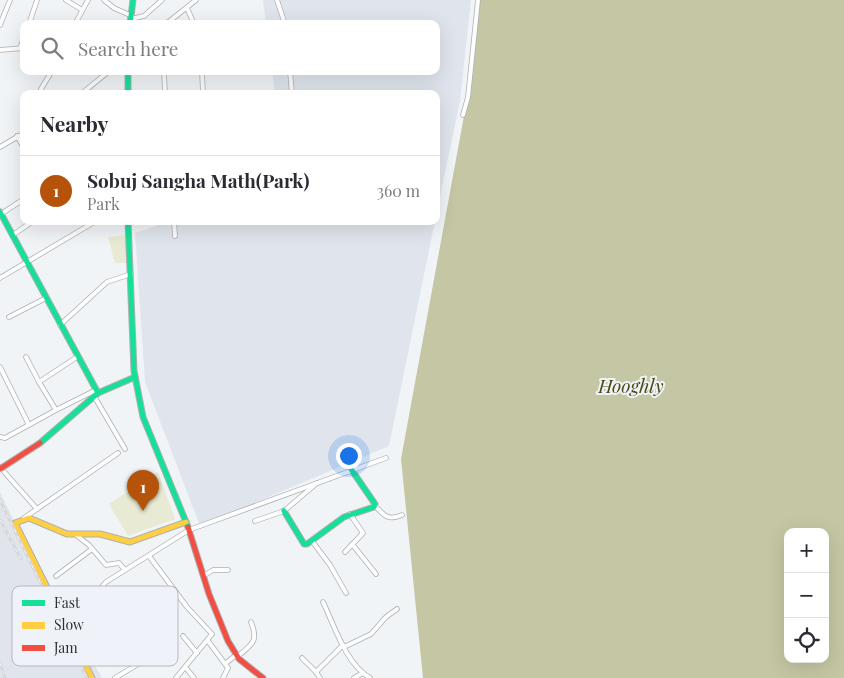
<!DOCTYPE html>
<meta charset="utf-8">
<style>
body{margin:0;font-family:"Playfair Display",serif;background:#f2f2f3;color:#2b2b33}
.controls{position:absolute;right:15px;bottom:15px;display:grid;overflow:hidden;border-radius:10px;box-shadow:0 5px 20px #0002}
.controls button{width:45px;height:45px;display:grid;place-items:center;padding:0;border:0;border-bottom:1px solid #e1e1e2;background:#fff;color:#2b2b33;font:25px sans-serif}
.you{position:absolute;left:348px;top:455px;width:18px;height:18px;margin:-12px;border:4px solid #fff;border-radius:50%;background:#1a73e8;box-shadow:0 0 0 8px #1a73e833}
.badge{display:grid;place-items:center;width:32px;height:32px;border-radius:50%;background:#b45309;color:#fff;font-size:16px;font-weight:700}
.pin{position:absolute;translate:-50% -41px;filter:drop-shadow(0 1px 2px #0008)}
.pin::after{content:'';position:absolute;top:26px;width:18px;height:15px;background:inherit;clip-path:polygon(0 0,100% 0,50% 100%)}
.list{margin:0;padding:0;list-style:none}
h2{display:flex;justify-content:space-between;align-items:center;height:65px;margin:0;padding:0 20px;font-size:21px}
h2 small{font-size:16px;font-weight:400;color:#7c7c81}
.list li{display:grid;grid-template-columns:32px 1fr auto;gap:15px;align-items:center;box-sizing:border-box;height:70px;padding:0 20px;border-top:1px solid #e1e1e2}
.list b{display:block;font-size:19px;white-space:nowrap}
.list p{margin:0;font-size:16px;white-space:nowrap;color:#7c7c81}
.list em{font-size:16px;font-style:normal;color:#7c7c81}
.icon{flex:none;width:28px;height:28px;fill:none;stroke:currentColor;stroke-width:2;stroke-linecap:round;stroke-linejoin:round}
.map{position:relative;flex:none;width:844px;height:678px;overflow:hidden}
.search{position:absolute;background:#fff;box-shadow:0 5px 20px #0002;left:20px;top:20px;width:420px;height:55px;display:flex;align-items:center;gap:12px;box-sizing:border-box;padding:0 18px;border-radius:10px;color:#7c7c81;font-size:19px}
.panel{position:absolute;background:#fff;box-shadow:0 5px 20px #0002;left:20px;top:90px;width:420px;height:135px;border-radius:10px}
.map>svg:first-child{display:block}
.built{fill:#e0e5ed}
.green{fill:#e8ead3}
.water{fill:#c4c6a4;fill-rule:evenodd}
.lines{fill:none;stroke-linecap:round;stroke-linejoin:round}
.street-casing{stroke:#aeb0b3;stroke-width:5.5}
.fast-casing{stroke:#aeb0b3;stroke-width:7}
.slow-casing{stroke:#aeb0b3;stroke-width:7}
.jam-casing{stroke:#aeb0b3;stroke-width:7}
.street{stroke:#fdfdfe;stroke-width:4}
.fast{stroke:#16e098;stroke-width:5}
.slow{stroke:#ffcf43;stroke-width:5}
.jam{stroke:#f24e42;stroke-width:5}
.rail-casing{stroke:#d7d7d8;stroke-width:3}
.rail{stroke:#eff3f9;stroke-width:1;stroke-dasharray:4;stroke-linecap:butt}
.jam-bridge-casing{stroke:#aeb0b3;stroke-width:7;stroke-linecap:butt}
.jam-bridge{stroke:#f24e42;stroke-width:5}
.labels{text-anchor:middle;dominant-baseline:central;stroke-width:4;stroke-linejoin:round;paint-order:stroke}
.water-label{font-size:19px;font-style:italic;fill:#4c4c10;stroke:#eff3f9}
.key{fill:#eff3f9;stroke:#b5b8bd;stroke-width:1}
.key-label{font-size:14px;fill:#2e2f31}
</style>
<div class="map">
<svg width="844" height="678" viewBox="0 0 844 678">
<rect width="100%" height="100%" fill="#f1f4f7"/>
<g class="built">
<path d="M263,0H471L460,101L436,216V94H275L272,71H436V24H266Z"/>
<path d="M170,221H435L389,446L200,526L145,382L135,233Z"/>
<path d="M0,492L15,523L102,678H0Z"/>
</g>
<g class="green">
<path d="M127,235L128,263H115L108,237Z"/>
<path d="M158,472L175,519L128,536L109,504Z"/>
</g>
<path class="water" d="M480,0H844V678H423L401,459L466,105ZM788,532H825V659H788Z"/>
<g class="lines">
<g class="street-casing">
<g id="street">
<path d="M66,0L82,10"/>
<path d="M104,0L114,8L132,16"/>
<path d="M277,0L285,24"/>
<path d="M187,8L194,24"/>
<path d="M131,19L144,16L162,0"/>
<path d="M29,24L37,0"/>
<path d="M75,24L88,0"/>
<path d="M166,24L196,0"/>
<path d="M0,25L10,0"/>
<path d="M20,48L24,38"/>
<path d="M0,50L24,48"/>
<path d="M164,71L165,94"/>
<path d="M202,71L203,94"/>
<path d="M290,71L292,94"/>
<path d="M41,94V89L52,71"/>
<path d="M81,94L109,71"/>
<path d="M463,115L468,97L478,0"/>
<path d="M17,136L24,148"/>
<path d="M0,147L24,133"/>
<path d="M1,214L24,199"/>
<path d="M174,221L175,236"/>
<path d="M13,235L33,221"/>
<path d="M0,278L96,221"/>
<path d="M9,317L46,298"/>
<path d="M60,325L107,282L131,274"/>
<path d="M26,357L39,382L77,357"/>
<path d="M0,367L29,425"/>
<path d="M94,396L125,449"/>
<path d="M56,410L96,390"/>
<path d="M0,437L5,438L56,410L39,382"/>
<path d="M0,467L37,509"/>
<path d="M375,506C385,516 388,521 402,515"/>
<path d="M24,518L118,453"/>
<path d="M255,521L284,511L317,483"/>
<path d="M76,535L89,545L106,565L119,563L125,570"/>
<path d="M312,541L330,565L346,593"/>
<path d="M352,544L376,574"/>
<path d="M345,552L363,533L350,514"/>
<path d="M149,556L187,607L212,634L176,678"/>
<path d="M56,576L92,549"/>
<path d="M203,576L213,570H228"/>
<path d="M88,602L106,582L189,530L386,458"/>
<path d="M323,602C335,627 346,664 370,678"/>
<path d="M183,636L197,653"/>
<path d="M208,641L228,668L223,678"/>
<path d="M344,647L371,634L386,617L397,609"/>
<path d="M77,648L90,638L103,637L118,624L161,603L175,590"/>
<path d="M237,657C252,644 259,642 251,622"/>
<path d="M302,658L316,672"/>
<path d="M226,663L236,655"/>
<path d="M186,668L194,678"/>
<path d="M115,678L143,661"/>
<path d="M320,678L316,672L343,645"/>
<path d="M354,678L363,673"/>
</g>
</g>
<g class="fast-casing">
<g id="fast">
<path d="M130,24L133,0"/>
<path d="M128,71V94"/>
<path d="M0,212L98,393"/>
<path d="M128,221L134,371L143,417L188,527"/>
<path d="M40,443L98,393L135,377"/>
<path d="M284,511L304,544H307L344,517L374,507L375,504L351,469"/>
</g>
</g>
<g class="slow-casing">
<path id="slow" d="M92,678L15,523L29,518L67,534H100L130,542L186,522"/>
</g>
<g class="jam-casing">
<path id="jam" d="M188,527L209,594L228,641L239,659L263,678"/>
</g>
<use href="#street" class="street"/>
<use href="#fast" class="fast"/>
<use href="#slow" class="slow"/>
<use href="#jam" class="jam"/>
<g class="rail-casing">
<g id="rail">
<path d="M0,500L87,678"/>
<path d="M0,520L21,559"/>
<path d="M0,663L5,678"/>
</g>
</g>
<use href="#rail" class="rail"/>
<g class="jam-bridge-casing">
<path id="jam-bridge" d="M0,469L40,443"/>
</g>
<use href="#jam-bridge" class="jam-bridge"/>
</g>
<g class="labels">
<g class="water-label">
<text x="631" y="385">Hooghly</text>
</g>
</g>
<rect x="12" y="586" width="166" height="80" rx="8" class="key"/>
<rect x="22" y="600" width="23" height="6" fill="#16e098"/>
<rect x="22" y="622" width="23" height="7" fill="#ffcf43"/>
<rect x="22" y="645" width="23" height="6" fill="#f24e42"/>
<g class="key-label">
<text x="54" y="608">Fast</text>
<text x="54" y="630">Slow</text>
<text x="54" y="653">Jam</text>
</g>
</svg>
<div class="controls">
<button>+</button>
<button>−</button>
<button><svg class="icon" aria-label="locate" viewBox="0 0 24 24"><circle cx="12" cy="12" r="6"/><path d="M12 2v4M12 18v4M2 12h4M18 12h4"/></svg></button>
</div>
<div class="you"></div>
<div class="pin badge" style="left:143px;top:511px">1</div>
<div class="search"><svg class="icon" aria-label="search" viewBox="0 0 24 24"><circle cx="10" cy="10" r="6"/><path d="M15 15l6 6"/></svg>Search here</div>
<section class="panel">
<h2>Nearby<small></small></h2>
<ul class="list">
<li><span class="badge">1</span><div><b>Sobuj Sangha Math(Park)</b><p>Park</p></div><em>360 m</em></li>
</ul>
</section>
</div>
